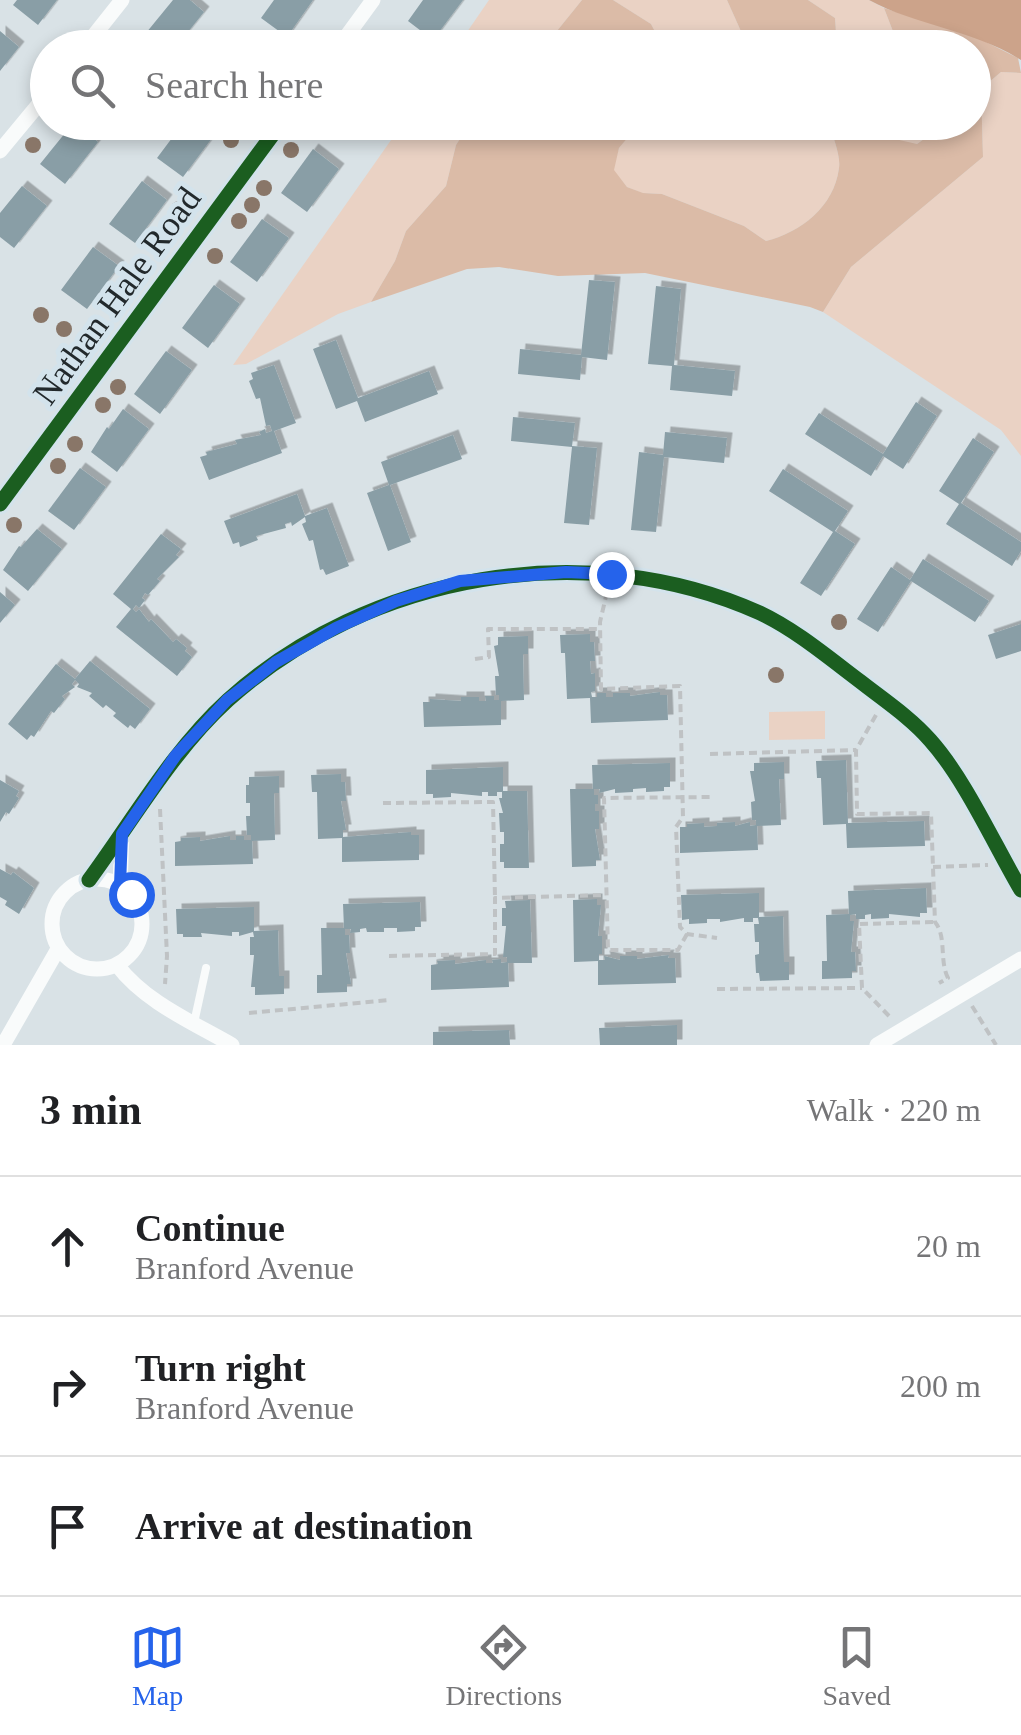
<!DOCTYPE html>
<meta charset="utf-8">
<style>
body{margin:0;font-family:"Times New Roman",serif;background:#f6f6f6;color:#202124}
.stop{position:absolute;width:30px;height:30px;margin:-22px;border:8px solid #2563eb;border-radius:50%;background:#fff}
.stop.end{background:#2563eb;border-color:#fff;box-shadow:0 2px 10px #0008}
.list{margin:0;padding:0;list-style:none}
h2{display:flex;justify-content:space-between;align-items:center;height:130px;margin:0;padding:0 40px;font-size:42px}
h2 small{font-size:32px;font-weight:400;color:#757577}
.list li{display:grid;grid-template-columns:65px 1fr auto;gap:30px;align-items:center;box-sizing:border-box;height:140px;padding:0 40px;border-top:2px solid #e0e0e0}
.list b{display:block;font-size:38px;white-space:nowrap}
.list p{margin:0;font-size:32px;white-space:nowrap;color:#757577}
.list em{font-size:32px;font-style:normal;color:#757577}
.icon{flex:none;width:55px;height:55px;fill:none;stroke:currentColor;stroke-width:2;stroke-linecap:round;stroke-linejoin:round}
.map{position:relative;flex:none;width:1021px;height:1045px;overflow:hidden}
.search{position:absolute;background:#fff;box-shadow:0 5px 15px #0003;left:30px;right:30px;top:30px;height:110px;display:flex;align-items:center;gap:25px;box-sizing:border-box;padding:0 35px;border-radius:55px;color:#757577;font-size:38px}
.sheet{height:550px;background:#fff}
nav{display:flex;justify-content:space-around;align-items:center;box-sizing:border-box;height:140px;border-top:2px solid #e0e0e0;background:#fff;font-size:28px;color:#757577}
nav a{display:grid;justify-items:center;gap:5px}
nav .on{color:#2563eb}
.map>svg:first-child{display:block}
.green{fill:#ead2c4}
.forest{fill:#dbbba7}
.water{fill:#cca38a}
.building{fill:#899ea6;filter:url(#shadow)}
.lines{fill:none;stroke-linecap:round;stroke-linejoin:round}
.path{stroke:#bfc2c4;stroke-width:4;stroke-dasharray:8 5;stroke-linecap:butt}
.lane{stroke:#f9fbfb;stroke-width:8}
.street{stroke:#f9fbfb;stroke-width:15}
.cycleway-casing{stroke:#d3e3ec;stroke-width:21}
.cycleway{stroke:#1b5e20;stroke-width:15}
.tree{fill:#897668}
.route{stroke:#2563eb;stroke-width:12}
.labels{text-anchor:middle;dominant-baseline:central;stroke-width:10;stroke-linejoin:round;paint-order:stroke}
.street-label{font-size:35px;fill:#22292c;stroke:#d3e3ec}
</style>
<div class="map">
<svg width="1021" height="1045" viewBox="0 0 1021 1045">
<defs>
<filter id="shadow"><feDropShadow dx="5.5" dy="-5.5" stdDeviation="0" flood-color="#0004"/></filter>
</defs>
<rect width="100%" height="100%" fill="#d9e2e6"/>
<g class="green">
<path d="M489,0H582L544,47L456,48Z"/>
<path d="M613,0H727L748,47H663L651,24Z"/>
<path d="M808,0H869L884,8L899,47H837L835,18Z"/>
<path d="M1001,72L1021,73V456L1001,430L823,312L851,267L983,157L981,89Z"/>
<path d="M640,122L829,123C832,135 841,155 839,168C834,207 801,232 766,241L744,226L662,194L642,193L627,187L613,170L619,148Z"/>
<path d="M403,123H470L456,145L446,186L406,231L395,261L371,302L338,314L246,364L233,365Z"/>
<path d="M871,123H946L917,144L901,143L877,135Z"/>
<path d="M825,711V739L769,740V712Z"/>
</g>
<g class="forest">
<path d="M582,0H613L651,24L663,47H544Z"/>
<path d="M727,0H808L835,18L837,47H748Z"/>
<path d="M884,8L980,39L1018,58L1021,73L1001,72L981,89L983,157L851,267L823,312L810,307L645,273L558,276L499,267L467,269L371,302L395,261L406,231L446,186L456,145L470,123H640L619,148L614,170L627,187L643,193L662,194L744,226L766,241C801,232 834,207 839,168C841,155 832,135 829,123H871L877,135L917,144L946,123L974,122V48L899,47Z"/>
</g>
<path class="water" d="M869,0H1021V60C974,30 917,26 869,0Z"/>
<g class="building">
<path d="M17,0H57L38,25L13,5Z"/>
<path d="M173,0H190L204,12L175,48H163L146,33Z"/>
<path d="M274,0H313L287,37L261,18Z"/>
<path d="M423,0H463L433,40L408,21Z"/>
<path d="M0,31L19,47L0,71Z"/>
<path d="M74,122L98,142L65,184L40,164Z"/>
<path d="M184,122H200L215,134L183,177L157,158Z"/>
<path d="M313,149L339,169L307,212L281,193Z"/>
<path d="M142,181L167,200L135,243L109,224Z"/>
<path d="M22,186L47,206L14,248L0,237V213Z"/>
<path d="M262,219L289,238L257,282L230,262Z"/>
<path d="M93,247L119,266L87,309L61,290Z"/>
<path d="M589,280L615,282L607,360L582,357L580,380L518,374L520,349L581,355Z"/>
<path d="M214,285L240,304L208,348L182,328Z"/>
<path d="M656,286L681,289L674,365L735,371L732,396L670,390L672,366L648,364Z"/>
<path d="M336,340L358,398L429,371L438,394L365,422L357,401L336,409L313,349Z"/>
<path d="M166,351L192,370L160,414L134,394Z"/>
<path d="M274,365L296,423L274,431L282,453L209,480L200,457L207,455L206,452L237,444L235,440L261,435L259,432L265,429L266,433L272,431L270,425L266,426L260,398L256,399L249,381L253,379L251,373Z"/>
<path d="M916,402L937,416L903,469L883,456L871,476L805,434L819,413L883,454Z"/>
<path d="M123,409L149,429L117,472L91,452L107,427L109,429Z"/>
<path d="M513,417L575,423L572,446L597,448L589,525L564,523L572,447L511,441Z"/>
<path d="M665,432L727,438L724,463L664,457L656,532L631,530L639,452L663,455Z"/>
<path d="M453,435L462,459L390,485L411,542L388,551L367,493L389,485L381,462Z"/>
<path d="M973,438L994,452L961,503L1021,542V551L1012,566L946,524L959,504L939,491Z"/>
<path d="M80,468L106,487L74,530L48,511Z"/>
<path d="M783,469L848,511L835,531L855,544L821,596L800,583L833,532L769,491Z"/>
<path d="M297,494L305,516L327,508L349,566L326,575L323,569L320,570L313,540L309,541L302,524L306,522L305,517L292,526L291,522L285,524L286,528L256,536L258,540L240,547L239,542L233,544L224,521Z"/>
<path d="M37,529L62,549L28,591L3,570L19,546L21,547Z"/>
<path d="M161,534L181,549L176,555L179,557L157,579L160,581L148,595L145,593L142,598L145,600L139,608L136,605L133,609L136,612L139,609L149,622L151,619L173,642L176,639L187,648L185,651L192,657L177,676L116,627L131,609L113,594Z"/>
<path d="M923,559L989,601L975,622L911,581L878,632L857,619L891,567L910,580Z"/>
<path d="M0,592L15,605L0,623Z"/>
<path d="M1021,624V651L996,659L988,635Z"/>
<path d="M590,634V642H594L595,661H590L591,674L595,673V691L591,692L592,697H597V693H606V697H613V693H630V696L660,692V695H667L668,720L591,723L590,698L567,699L565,653H561L560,635Z"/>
<path d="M528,636V654H523L524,700L501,701V725L424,727L423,702H430V699L461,701V697H479V701H486L485,696H494V700H499V695H496L495,676H499L494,646L498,645V637Z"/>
<path d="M90,661L150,709L135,729L130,725L128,728L113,716L116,713L106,705L103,708L89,696L92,693L77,687L79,684L75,680L72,684L75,687L62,696L65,699L54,713L51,711L34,737L31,735L27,740L8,724L56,664L75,679Z"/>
<path d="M846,760L848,823L924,821L925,846L847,848L846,824L823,825L821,778H817L816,761Z"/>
<path d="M784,762V779H779L781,825L757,826L758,850L680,853V827H687V824L704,823V827L717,826V823L735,822V826L750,822V826L756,825V820H752L751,802L755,801L750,771H754V763Z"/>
<path d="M670,763V787H664V791L646,792V788L633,789V792L615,793V789L599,793L600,789H594V795H598V804H595V811H599V829H595L600,860H596V866L572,867L570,789H593L592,765Z"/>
<path d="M503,767V791H527L529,868H504V862H500V844H504V832H500L499,813H503L499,798H502V792H497V796H488V792H482V796L451,793V797L433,798V794H426V770Z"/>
<path d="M341,774V782H345L346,801H341L346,830H343V837L411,832V835H419V860L342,862V838L318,839L317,792H312L311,775Z"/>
<path d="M279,776V793H274L275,840L252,841L253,864L175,866V842L181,841V838L200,837V841L230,836V840H236V836H244V840H251V835H247L246,816H250V803H246V785H249V777Z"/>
<path d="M0,780L19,791L16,796L19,798L9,814L6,812L0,822Z"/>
<path d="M0,869L11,875L13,872L34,888L19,914L5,905L7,901L0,897Z"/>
<path d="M926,888L927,913H920V917L889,914V918L871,919V914L865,915V919H856V914L850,915V921H854L851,952H855L856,971H852V978L822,979V961H827L826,915L849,914L848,891Z"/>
<path d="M759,893V917L783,916L784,962H789V980L760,981L759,973H756L755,955L759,954V942H755L754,924H759L758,918H753V922H744V918L720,922V919H707V923L689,924V919L682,920L681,895Z"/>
<path d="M597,899V905H601L598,936H602V954H599V960H605L604,956L620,960V956H637V959L669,955L668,958H675L676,983L598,985V961L574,962L573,900Z"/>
<path d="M530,900L532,963H508L509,987L431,990V965L438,964L437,961L455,960V964L486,960V963H493L492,960L501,959V963L507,962V957H503L506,926H502V908H506L505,901Z"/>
<path d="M420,902L421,927H415V931L397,932V928H384V932H367L366,928L360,929V932L350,933L351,929H345V935H349L350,953H346L351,984H347V992L317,993V975H322L321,928H344L343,904Z"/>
<path d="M254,907V931L278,930L279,976H284V994L255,995V987H251L254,955H250V937H254L253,932L239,936V932H232V936L201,933L202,937H183V934H177L176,909Z"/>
<path d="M677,1025V1045H600L599,1028Z"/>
<path d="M509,1030L510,1045H433V1032Z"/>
</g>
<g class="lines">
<g class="path">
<path d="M607,592L600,622L601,689L680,686L683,817L676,827L680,927L687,934L717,938"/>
<path d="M475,659L489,657L488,629H600"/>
<path d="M876,715L856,750L857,814L931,813L935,922C947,937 939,960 948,978L939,983"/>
<path d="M710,754L856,750"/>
<path d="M383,803L493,802L495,898"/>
<path d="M160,809L167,956L165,984"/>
<path d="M933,867L988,865"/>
<path d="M687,934L678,950H608L604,798L711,797"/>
<path d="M389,956L495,954V898L606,895"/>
<path d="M717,989L862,988"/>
<path d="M972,1006L996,1045"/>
<path d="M249,1013L390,1000"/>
<path d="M889,1016L862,988L859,924L935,922"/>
</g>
<path class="lane" d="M194,1023L206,968"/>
<g class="street">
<path d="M84,48L122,0"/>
<path d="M338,48L373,0"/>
<path d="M0,151L48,93"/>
<path d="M0,504L282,122"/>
<circle cx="97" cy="924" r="45"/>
<path d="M89,880C133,820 173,750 228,700C369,573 587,535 760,613C796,630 829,658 861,682C884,700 911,718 930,740C965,779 994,844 1021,890"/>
<path d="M120,885L122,834"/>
<path d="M117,965C145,1002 192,1022 232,1045"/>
<path d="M3,1045L58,949"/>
<path d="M877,1045L1021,959"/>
</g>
<g class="cycleway-casing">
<g id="cycleway">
<path d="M0,504L282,122"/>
<path d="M89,880C133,820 173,750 228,700C369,573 587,535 760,613C796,630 829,658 861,682C884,700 911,718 930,740C965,779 994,844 1021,890"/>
</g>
</g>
<use href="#cycleway" class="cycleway"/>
</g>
<g class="tree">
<circle cx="231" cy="140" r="8"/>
<circle cx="33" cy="145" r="8"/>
<circle cx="291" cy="150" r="8"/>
<circle cx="264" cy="188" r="8"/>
<circle cx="252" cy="205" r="8"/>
<circle cx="179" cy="209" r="8"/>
<circle cx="239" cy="221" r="8"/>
<circle cx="215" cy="256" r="8"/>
<circle cx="41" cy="315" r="8"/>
<circle cx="64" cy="329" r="8"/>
<circle cx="73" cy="357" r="8"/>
<circle cx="118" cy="387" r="8"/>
<circle cx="103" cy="405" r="8"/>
<circle cx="75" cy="444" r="8"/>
<circle cx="58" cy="466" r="8"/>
<circle cx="14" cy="525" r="8"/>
<circle cx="839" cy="622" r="8"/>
<circle cx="776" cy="675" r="8"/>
</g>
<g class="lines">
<path class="route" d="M131,894L120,885L122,834L176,755L227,700L276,662L336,628L396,601L460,581L566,572L611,574"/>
</g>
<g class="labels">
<g class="street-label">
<text transform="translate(117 296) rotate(-54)">Nathan Hale Road</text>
</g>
</g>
</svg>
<div class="stop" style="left:131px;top:894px"></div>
<div class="stop end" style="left:611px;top:574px"></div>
<div class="search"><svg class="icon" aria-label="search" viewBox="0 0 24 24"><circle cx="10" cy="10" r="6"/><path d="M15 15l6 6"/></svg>Search here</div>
</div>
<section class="sheet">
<h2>3 min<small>Walk · 220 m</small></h2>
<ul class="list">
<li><svg class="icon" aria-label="ahead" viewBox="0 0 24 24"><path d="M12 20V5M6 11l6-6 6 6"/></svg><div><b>Continue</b><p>Branford Avenue</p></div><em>20 m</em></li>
<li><svg class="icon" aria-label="right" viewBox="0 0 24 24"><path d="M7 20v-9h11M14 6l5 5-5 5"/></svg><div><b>Turn right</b><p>Branford Avenue</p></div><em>200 m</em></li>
<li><svg class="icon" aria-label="arrive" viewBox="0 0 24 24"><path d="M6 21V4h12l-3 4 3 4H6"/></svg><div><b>Arrive at destination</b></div></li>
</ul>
</section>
<nav>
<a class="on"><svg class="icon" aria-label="map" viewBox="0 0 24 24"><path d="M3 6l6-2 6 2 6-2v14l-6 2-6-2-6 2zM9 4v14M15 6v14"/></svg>Map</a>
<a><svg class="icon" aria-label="directions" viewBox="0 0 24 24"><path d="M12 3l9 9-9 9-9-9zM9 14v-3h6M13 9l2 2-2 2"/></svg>Directions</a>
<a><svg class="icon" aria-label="saved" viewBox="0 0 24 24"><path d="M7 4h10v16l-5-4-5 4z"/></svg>Saved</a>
</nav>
